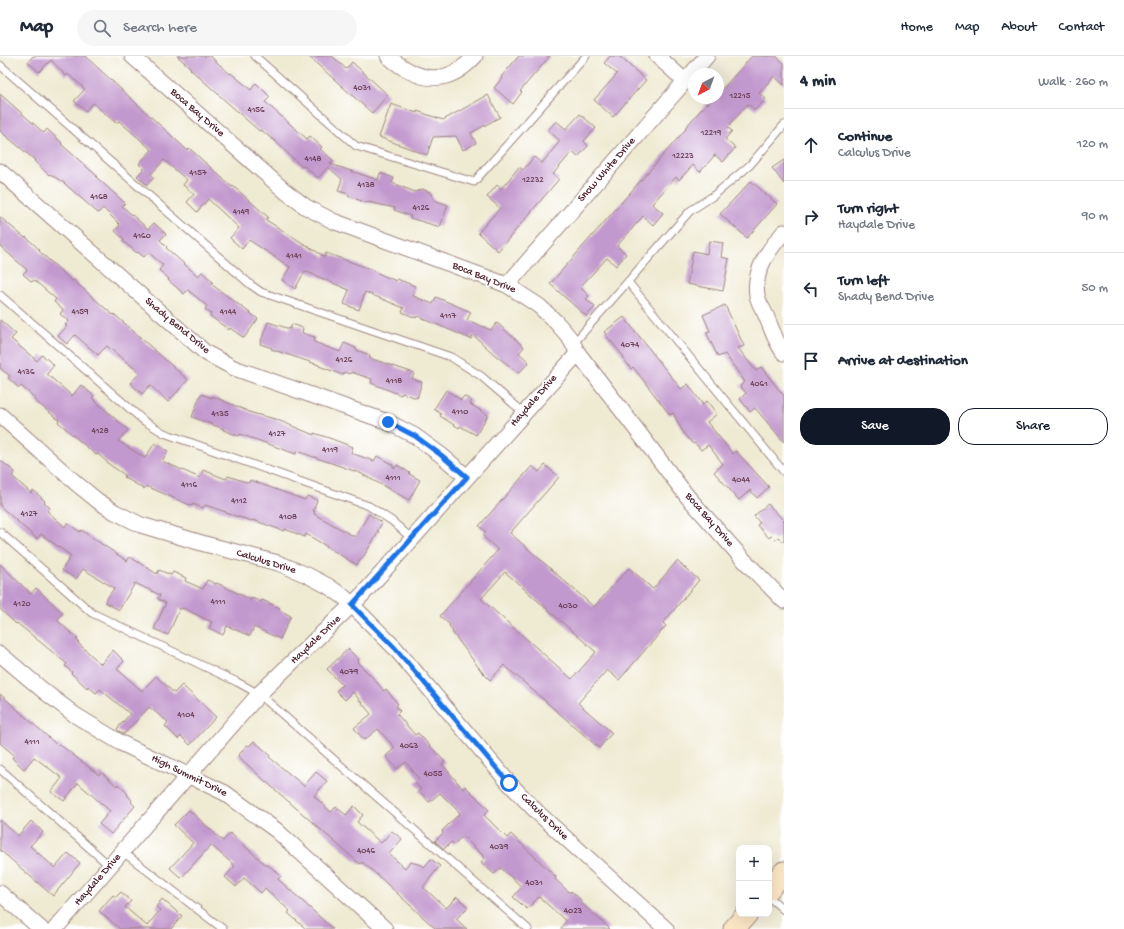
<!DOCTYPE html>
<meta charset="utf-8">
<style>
body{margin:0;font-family:"Gochi Hand",sans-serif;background:#f6f6f7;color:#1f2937}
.controls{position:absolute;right:12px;bottom:12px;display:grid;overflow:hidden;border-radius:8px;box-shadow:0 4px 16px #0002}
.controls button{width:36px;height:36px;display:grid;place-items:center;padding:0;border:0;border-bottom:1px solid #e0e1e3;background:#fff;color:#1f2937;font:20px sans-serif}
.compass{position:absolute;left:688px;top:12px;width:36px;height:36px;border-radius:50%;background:#fff;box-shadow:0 4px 16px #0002;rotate:221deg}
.stop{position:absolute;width:12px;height:12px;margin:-9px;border:3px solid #1a73e8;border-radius:50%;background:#fff}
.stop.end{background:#1a73e8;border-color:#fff;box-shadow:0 1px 4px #0008}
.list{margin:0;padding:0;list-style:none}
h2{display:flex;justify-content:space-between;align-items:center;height:52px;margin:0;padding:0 16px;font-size:17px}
h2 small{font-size:13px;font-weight:400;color:#747a83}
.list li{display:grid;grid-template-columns:26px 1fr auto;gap:12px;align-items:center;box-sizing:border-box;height:72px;padding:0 16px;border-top:1px solid #e0e1e3}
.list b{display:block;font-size:15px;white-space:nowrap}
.list p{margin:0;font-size:13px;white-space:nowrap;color:#747a83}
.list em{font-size:13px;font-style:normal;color:#747a83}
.actions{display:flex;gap:8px;padding:12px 16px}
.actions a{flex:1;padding:9px 0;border:1px solid #111827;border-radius:16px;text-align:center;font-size:14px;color:#111827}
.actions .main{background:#111827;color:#fff}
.icon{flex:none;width:22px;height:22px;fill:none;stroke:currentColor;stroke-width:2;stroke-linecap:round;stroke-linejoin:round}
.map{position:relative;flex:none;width:784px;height:873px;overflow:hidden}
header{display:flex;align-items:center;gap:24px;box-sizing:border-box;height:56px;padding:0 20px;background:#fff;border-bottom:1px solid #e0e1e3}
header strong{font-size:19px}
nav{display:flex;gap:22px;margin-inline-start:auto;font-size:14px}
.search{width:280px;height:36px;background:#f6f6f7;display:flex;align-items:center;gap:10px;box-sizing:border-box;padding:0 14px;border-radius:22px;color:#747a83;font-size:15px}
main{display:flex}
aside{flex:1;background:#fff}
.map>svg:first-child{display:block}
.building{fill:#c299ce;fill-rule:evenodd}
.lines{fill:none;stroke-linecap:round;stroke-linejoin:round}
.lane-casing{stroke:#9c847e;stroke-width:9}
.street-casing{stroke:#9c847e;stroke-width:17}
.secondary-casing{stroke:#9c847e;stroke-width:23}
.lane{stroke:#fff;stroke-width:7}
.street{stroke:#fff;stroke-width:15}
.secondary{stroke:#fbe6c4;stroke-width:21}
.route{stroke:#1a73e8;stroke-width:5}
.labels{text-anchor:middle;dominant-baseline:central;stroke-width:3.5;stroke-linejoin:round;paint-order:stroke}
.number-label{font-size:9px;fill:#683e54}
.street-label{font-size:11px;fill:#4a1f2b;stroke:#fff}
</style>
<header>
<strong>Map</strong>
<div class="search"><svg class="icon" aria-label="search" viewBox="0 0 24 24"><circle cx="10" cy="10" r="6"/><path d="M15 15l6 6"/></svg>Search here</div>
<nav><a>Home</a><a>Map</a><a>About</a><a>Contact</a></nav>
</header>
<main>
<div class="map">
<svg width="784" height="873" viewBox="0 0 784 873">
<rect width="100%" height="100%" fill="#fff"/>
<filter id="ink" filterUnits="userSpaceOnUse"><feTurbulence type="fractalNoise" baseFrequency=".025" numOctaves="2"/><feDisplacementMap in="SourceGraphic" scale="8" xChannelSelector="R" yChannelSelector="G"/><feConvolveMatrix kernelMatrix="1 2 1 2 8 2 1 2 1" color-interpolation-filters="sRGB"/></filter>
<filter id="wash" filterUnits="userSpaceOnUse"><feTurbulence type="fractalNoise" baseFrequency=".012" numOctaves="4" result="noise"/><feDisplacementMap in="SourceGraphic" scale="16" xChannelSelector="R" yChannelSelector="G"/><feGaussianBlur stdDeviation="0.9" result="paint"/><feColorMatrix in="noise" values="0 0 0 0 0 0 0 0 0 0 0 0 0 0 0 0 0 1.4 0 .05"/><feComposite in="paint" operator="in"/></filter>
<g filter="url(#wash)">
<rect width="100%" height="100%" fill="#efead2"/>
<g id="blocks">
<g class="building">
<path d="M33,0H85L187,94L189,92L232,131L233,130L268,161L266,164L325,201L326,197L373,214V215L396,225L397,223L415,230L413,240L433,248L436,241L471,256L467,264L491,274L497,267L524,291L519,297L529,306L519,317L495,299L473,279L471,283L417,260L416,262L402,256L404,252L365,236L359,254L344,248L349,234L305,215L295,233L282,224L290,211L249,184L242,193L230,182L239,172L208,143L197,156L187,146L194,138L183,129L187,124L164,104L151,118L154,121L147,129L137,120L144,113L139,108L152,94L119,65L116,67L93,47L86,55L74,45L85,33L68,18L66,20L51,4L39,16L28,6Z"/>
<path d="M177,0H210L230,18L231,17L251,34L256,27L270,41L265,46L307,83L310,80L322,91L320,93L334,105L330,108L378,124L380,117L394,122L392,127L415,136L422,133L430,136L434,144L448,149L440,171L410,162L411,160L394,154L395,152L368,146L367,147L348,140L349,138L338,135L342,123L328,111L318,122L304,110L302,111L273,83H272L261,74L259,75L239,57L190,13L191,12Z"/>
<path d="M308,0H332L346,13L352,6L388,39L372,57Z"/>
<path d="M519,0H550L520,35L522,36L513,48L494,32L502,22L501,21Z"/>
<path d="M610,0H619L646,24L613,61L594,44L617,18L604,7Z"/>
<path d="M752,0H776L784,7V29L774,20L759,37L766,43L755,54L748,48L730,68L731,69L728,72L732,75L725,83L735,92L723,106L715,99L700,116L693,109L679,124L676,121L652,148L663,157L653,169L643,160L617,190L626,198L616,210L607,202L580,231L589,240L586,243L595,251L586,260L550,228L686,73L685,72L707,47L708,48L714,42H718V38Z"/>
<path d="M0,38L44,77L47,73L62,87L61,88L97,120L96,121L125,147L122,150L148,173L154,167L166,178L160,184L167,191L166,192L198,220L202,216L213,226L211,228L258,263L244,282L230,272L229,274L210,260L211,258L205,253L207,250L188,234L184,238L168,224L169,223L159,214L163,209L148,196L144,201L138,196L137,197L123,185L124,183L115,175L120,169L103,152L98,157L64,127L50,118L49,119L34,105L35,104L0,75Z"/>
<path d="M488,39L500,61L471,77L476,87L463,94L456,80L433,81L427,99L379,81L391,48L417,57V55L443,64Z"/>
<path d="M580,58L596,72L584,85L588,90L578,101L572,96L553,118L559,123L498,195L478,177L500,152L487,141L497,129L501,133L519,111L523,114L534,101L542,107L560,85L548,74L556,65L566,73Z"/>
<path d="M784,104V128L772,112Z"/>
<path d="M751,125L777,148L747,182L720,158Z"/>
<path d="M0,161L25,182L26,181L40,194L39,195L72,225L73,224L113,259L114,258L188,324L168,346L150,329L142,338L130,327L140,317L107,290L98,299L75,279L67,288L58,280L67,270L65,269L69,265L60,258L63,254L54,246L56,243L34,224L32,226L23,218L27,214L0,190Z"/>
<path d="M709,185L723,187L721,201L729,203L723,235L687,228L693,195L707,198Z"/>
<path d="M725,249L744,290L738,292L756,315L761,311L784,340V386L755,352L750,356L740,343L746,337L740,330L745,326L725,298L718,301L706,276L710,275L703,259Z"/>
<path d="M624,261L681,333L688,328L703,349L707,345L717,358L707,366L733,398L736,395L769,431L757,442L750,434L739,444L714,416L723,408L708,389L701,394L695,387L693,388L684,378L673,357L670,359L633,311L631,313L623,302L624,301L605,278H606L604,276Z"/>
<path d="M0,264L16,278L11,283L37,305L42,299L54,309L47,318L72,340L81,329L94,340L92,342L128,374L118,385L145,402L155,387L168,395L162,405L200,422L203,414L226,423L228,420L249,427L250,424L305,444L307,440L317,444L313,455H315L314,458L355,481L369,458L382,467L377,475H379L362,503H361L357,509L306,478L305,481L285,473L284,475L253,464L252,465L226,457V456L205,449L203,452L193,448L192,450L146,430L144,433L124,421L125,419L110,409L98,398L96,399L58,366L59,364L34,344L36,343L21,330L19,332L8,322L10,320L0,312Z"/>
<path d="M268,266L290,273L292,268L303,272L302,277L315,281L314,286L340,296L344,287L356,292V294L370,299L369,302L414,317L412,323L422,326L417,342L402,337L401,339L371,327L372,323L351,316L350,318L344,316L343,319L319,310V309L271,293L272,292L260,288Z"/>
<path d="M446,334L461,344L464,340L472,345L470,348L488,359L476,379L460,370L459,372L440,360L441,358L434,353Z"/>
<path d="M201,338L212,342V340L252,357L275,363L314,379V377L329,382L353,391L351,397L374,405L377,400L393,409V411L395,412L397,409L410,417L409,418L420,424L409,444L360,417L297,395L296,398L240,378L239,380L223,374L224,373L192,361Z"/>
<path d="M0,404L15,416L12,420L31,437L33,434L45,445L44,446L50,452L47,455L65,471L67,467L80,476L81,474L127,505L130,501L157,518L159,514L171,519L173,516L186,522L185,525L203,533L207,524L216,528L217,527L251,544L252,542L261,546L262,544L280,552L279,554L291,560L280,583L254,571L250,580L227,570L223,579L209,572L212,566L183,552L182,553L180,552L168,579L154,573L166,547L158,543L160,539L135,527L119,554L105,546L114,532L83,513L76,523L62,514L71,500L41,478L37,483L0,450Z"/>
<path d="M545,409L559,421L510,477L594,551L629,512L653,533L677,505L699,524L664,566L663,567L666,570L619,624L607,614L578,647L612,677L599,692L504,609L490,624L482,616L452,576L453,574L449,570L450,569L440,560L498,494L483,480L486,476L479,470L532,410L539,416ZM505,516L596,596L572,623L481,543Z"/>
<path d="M768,448L784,465V486L779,481L775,484L771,480L769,482L757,469L760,467L754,460Z"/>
<path d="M0,508L31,538L36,532L48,543L63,557L57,564L78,583L76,584L79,586L78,587L101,608L113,594L124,605L117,613L142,635L156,620L174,637L182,629L216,661L190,689L181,680L178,683L165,670L168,666L149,651L124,678L119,675L117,673L130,658L100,633L96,637L88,630L87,632L71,617L72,616L65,610L67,608L17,567L16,568L0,553Z"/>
<path d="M348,593L359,604L357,606L374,623L384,635L386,633L398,648L396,650L400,655L397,658L415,679L418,677L445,706L442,708L463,733L465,730L489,754L484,759L507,782L511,778L556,821L555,823L570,837L571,835L581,844L580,846L610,873H560L566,865L539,841L527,853L513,841L522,831L501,812L494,818L481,806L485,802L463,780L454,788L451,786L444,793L435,785L443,777L442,775L460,757L440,737L429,746L419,735L421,733L415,727L419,723L406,706L397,713L386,700L395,692L378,673L364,684L354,672L371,658L353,636L345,644L336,635L342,629L327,613Z"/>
<path d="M0,638L57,689L59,688L99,719L101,716L117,730L118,728L128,738L127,739L132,744L131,746L135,750L111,778L99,768L110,755L78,727L64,745L51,736L62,722L34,701L24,713L12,702L14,699L0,687Z"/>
<path d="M254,685L270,699L269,701L304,730L316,716L327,725L314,740L331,756L336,751L346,759L354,750L363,759L357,766L381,787L392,775L402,783L389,798L405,812L410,806L422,809L424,811L431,803L440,810L423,831L446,852L457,841L468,851L456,863L467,873H436L374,816L362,806L360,808L264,724L238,700L247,689L249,690Z"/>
<path d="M189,754L223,785L230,777L267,810L268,809L281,820L278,823L333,873H306L288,857L290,855L265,832L261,837L244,822L236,831L225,821L235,810L211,789L181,822L170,812L193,787L174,769Z"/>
<path d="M0,764L18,780L31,765L43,776L30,790L55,812L68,797L80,807L53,840L0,794Z"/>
<path d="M121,836L131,845L125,851L147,870L160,854L156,851L162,843L182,860L171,873H120L99,855L113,839L116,841Z"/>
</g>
</g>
</g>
<g filter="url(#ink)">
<use href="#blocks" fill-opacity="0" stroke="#9c847e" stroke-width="1"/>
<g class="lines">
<g class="lane-casing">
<g id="lane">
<path d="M255,0L356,90L474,126L586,0"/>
<path d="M0,9L251,229L261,236L451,301L481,320L524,357"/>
<path d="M628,226L784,416"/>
<path d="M0,239L144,365L164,377L369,450L392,465L412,483"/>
<path d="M573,288L690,155L713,140L750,109L784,69"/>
<path d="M0,476L92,557L237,626L259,638L528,873"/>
<path d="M0,713L110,810"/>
<path d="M123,796L223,873"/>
<path d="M769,841L784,854"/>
</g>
</g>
<g class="street-casing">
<g id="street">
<path d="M132,0L285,135L306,151L333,165L507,229L539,250L556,266L569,281L578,297L687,440L742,502L784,545"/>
<path d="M388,0C418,26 446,32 475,0"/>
<path d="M657,0L685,25"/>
<path d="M0,115L206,297L234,312L388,366L415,380L441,399L467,421"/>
<path d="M784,176C769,193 753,215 757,239C758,247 764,254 767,262C773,276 775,285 784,297"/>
<path d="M507,229L707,0"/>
<path d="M0,359L77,428L98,445L115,456L141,469L205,488L278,507L307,519L328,530L344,541L395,592L509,727L538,757L666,873"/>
<path d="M0,598L45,636L75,659L121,687L225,737L276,774L385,873"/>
<path d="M0,837L41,873"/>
<path d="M55,873L259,638L363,538L578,297"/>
</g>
</g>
<g class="secondary-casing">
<g id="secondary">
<path d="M769,833L784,816"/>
<path d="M734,873L747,858"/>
</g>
</g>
<use href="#lane" class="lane"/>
<use href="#street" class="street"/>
<use href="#secondary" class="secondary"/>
</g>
</g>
<g class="lines" filter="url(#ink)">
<path class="route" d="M388,366L415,380L441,399L467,421L352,549L395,592L509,727"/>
</g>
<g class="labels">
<g class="number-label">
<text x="362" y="32">4031</text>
<text x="740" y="40">12215</text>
<text x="256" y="54">4156</text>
<text x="711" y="77">12219</text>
<text x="683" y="100">12223</text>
<text x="313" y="103">4148</text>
<text x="198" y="117">4157</text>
<text x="533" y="124">12232</text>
<text x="366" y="129">4138</text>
<text x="99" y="141">4168</text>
<text x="421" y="152">4126</text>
<text x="241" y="156">4149</text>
<text x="142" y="180">4160</text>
<text x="294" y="200">4141</text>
<text x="80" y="256">4159</text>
<text x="228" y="256">4144</text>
<text x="448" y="260">4117</text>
<text x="630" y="289">4074</text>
<text x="344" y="304">4126</text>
<text x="26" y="316">4136</text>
<text x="394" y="325">4118</text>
<text x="759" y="328">4061</text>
<text x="460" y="356">4110</text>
<text x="220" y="358">4135</text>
<text x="100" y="375">4128</text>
<text x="277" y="378">4127</text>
<text x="330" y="394">4119</text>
<text x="393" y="422">4111</text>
<text x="741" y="424">4044</text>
<text x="189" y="429">4116</text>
<text x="239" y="445">4112</text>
<text x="29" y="458">4127</text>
<text x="288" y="461">4108</text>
<text x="218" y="546">4111</text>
<text x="22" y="548">4120</text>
<text x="568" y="550">4030</text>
<text x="349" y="616">4079</text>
<text x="186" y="659">4104</text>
<text x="32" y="686">4111</text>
<text x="409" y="690">4063</text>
<text x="433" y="718">4055</text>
<text x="499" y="791">4039</text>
<text x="366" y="795">4046</text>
<text x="534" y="827">4031</text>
<text x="573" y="855">4023</text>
</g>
<g class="street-label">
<text transform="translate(197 57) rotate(41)">Boca Bay Drive</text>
<text transform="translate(607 114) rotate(-49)">Snow White Drive</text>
<text transform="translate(484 222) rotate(22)">Boca Bay Drive</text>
<text transform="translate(177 270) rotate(40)">Shady Bend Drive</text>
<text transform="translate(534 345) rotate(-49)">Haydale Drive</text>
<text transform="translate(709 464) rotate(49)">Boca Bay Drive</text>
<text transform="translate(266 506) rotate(17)">Calculus Drive</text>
<text transform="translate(316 584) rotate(-44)">Haydale Drive</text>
<text transform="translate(189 720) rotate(26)">High Summit Drive</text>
<text transform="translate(544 761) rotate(44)">Calculus Drive</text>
<text transform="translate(98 824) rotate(-49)">Haydale Drive</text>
</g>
</g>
</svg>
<div class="controls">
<button>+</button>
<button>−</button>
</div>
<svg class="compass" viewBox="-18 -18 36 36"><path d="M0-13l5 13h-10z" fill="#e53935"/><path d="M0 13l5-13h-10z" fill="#747a83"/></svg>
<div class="stop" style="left:509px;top:727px"></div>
<div class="stop end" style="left:388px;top:366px"></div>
</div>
<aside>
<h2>4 min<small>Walk · 260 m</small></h2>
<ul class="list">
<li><svg class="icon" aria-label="ahead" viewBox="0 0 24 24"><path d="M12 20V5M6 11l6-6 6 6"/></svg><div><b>Continue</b><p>Calculus Drive</p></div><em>120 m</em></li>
<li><svg class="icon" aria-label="right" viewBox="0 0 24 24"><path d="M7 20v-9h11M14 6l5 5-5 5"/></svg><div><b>Turn right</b><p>Haydale Drive</p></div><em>90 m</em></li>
<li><svg class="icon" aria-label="left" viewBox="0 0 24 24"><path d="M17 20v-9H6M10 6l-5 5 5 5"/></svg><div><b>Turn left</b><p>Shady Bend Drive</p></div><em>50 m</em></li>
<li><svg class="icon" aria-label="arrive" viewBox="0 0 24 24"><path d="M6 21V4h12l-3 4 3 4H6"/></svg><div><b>Arrive at destination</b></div></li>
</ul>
<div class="actions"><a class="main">Save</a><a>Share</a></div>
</aside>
</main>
